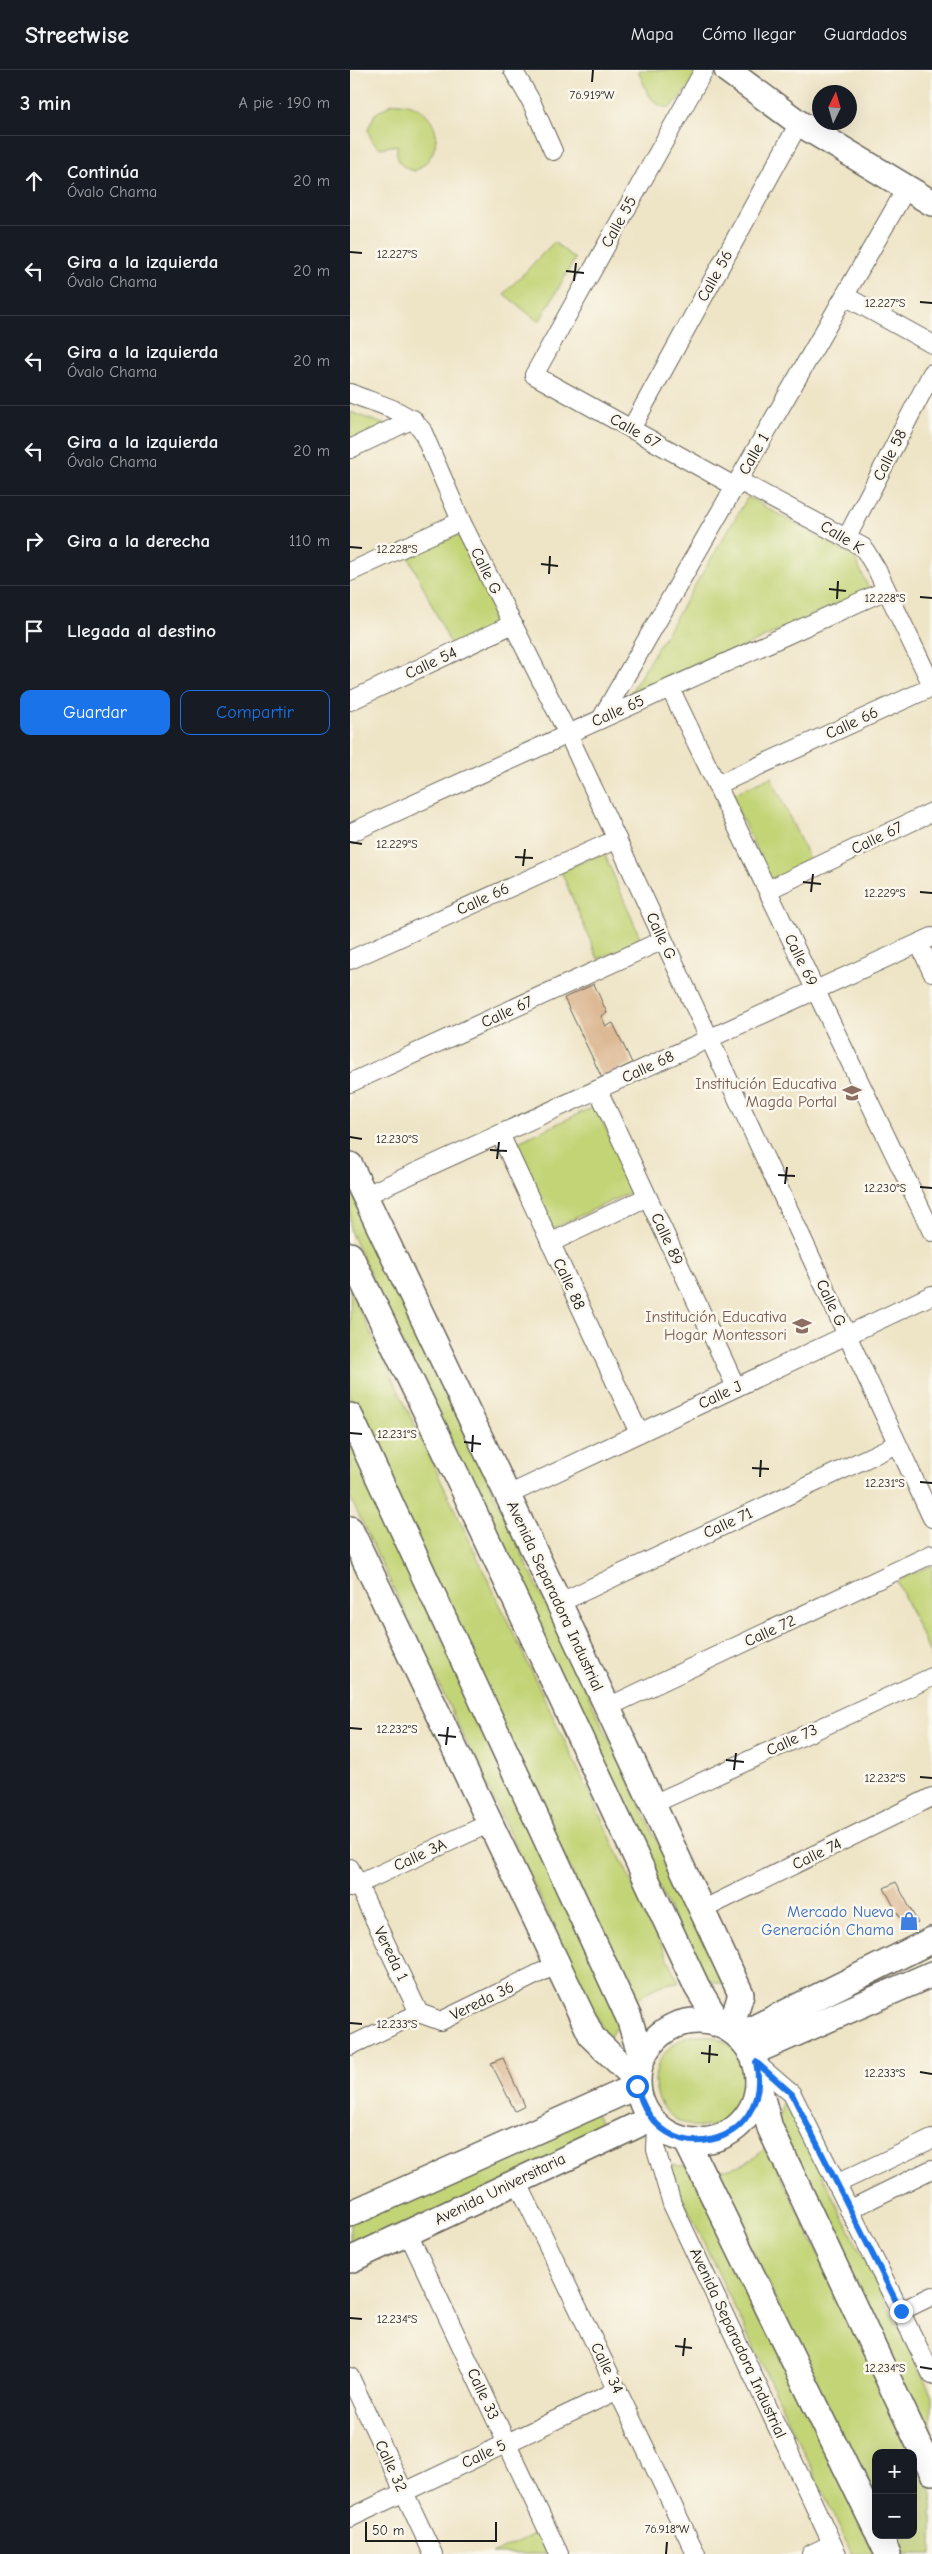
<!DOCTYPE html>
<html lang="es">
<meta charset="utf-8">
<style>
body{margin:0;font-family:"Comic Neue",sans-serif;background:#242831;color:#f1f3f6}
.controls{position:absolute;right:15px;bottom:15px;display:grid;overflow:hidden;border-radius:10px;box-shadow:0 5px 20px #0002}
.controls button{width:45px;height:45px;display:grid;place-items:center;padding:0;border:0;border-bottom:1px solid #363941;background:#171b24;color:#f1f3f6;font:25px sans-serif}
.compass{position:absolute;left:462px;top:15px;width:45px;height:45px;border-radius:50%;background:#171b24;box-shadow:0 5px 20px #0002;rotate:5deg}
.scale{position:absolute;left:15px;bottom:12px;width:132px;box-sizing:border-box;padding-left:5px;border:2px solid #1c1c1c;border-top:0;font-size:14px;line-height:18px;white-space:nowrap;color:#1c1c1c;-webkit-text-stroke:4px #fbf7ec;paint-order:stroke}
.stop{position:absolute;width:15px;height:15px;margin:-11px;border:4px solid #1a73e8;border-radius:50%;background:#fff}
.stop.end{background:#1a73e8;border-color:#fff;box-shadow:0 1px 5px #0008}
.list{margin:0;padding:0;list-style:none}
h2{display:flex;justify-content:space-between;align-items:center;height:65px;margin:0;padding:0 20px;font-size:21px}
h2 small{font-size:16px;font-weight:400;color:#9ea1a6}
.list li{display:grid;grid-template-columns:32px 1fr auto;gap:15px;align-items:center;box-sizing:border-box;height:90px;padding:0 20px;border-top:1px solid #363941}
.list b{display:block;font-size:19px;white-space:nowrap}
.list p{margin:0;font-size:16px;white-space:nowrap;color:#9ea1a6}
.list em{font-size:16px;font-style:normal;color:#9ea1a6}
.actions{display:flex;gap:10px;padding:15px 20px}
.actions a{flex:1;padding:11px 0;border:1px solid #1a73e8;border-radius:10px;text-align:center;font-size:18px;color:#1a73e8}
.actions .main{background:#1a73e8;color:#fff}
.icon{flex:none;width:28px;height:28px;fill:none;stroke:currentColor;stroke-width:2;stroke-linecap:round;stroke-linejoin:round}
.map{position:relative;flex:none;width:582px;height:2484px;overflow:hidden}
header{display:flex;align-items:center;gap:30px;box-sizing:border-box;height:70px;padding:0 25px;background:#171b24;border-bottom:1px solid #363941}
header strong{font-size:24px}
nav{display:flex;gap:28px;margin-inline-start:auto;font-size:18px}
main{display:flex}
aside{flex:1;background:#171b24}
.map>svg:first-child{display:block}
.green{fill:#c3d477;stroke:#70784a}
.building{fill:#ddb995}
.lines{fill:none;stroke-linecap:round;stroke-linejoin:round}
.street-casing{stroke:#666258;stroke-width:20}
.secondary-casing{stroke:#666258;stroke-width:28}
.street{stroke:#fff;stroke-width:18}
.secondary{stroke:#fff;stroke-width:25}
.route{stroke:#1a73e8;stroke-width:6}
.ticks{fill:none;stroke:#1c1c1c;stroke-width:2}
.labels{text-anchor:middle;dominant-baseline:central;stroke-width:5;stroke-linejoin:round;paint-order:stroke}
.street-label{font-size:16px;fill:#1c1c1c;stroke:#fbf7ec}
.education-label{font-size:16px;fill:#785e54;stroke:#fbf7ec;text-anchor:end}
.shop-label{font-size:16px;fill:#366cbe;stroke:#fbf7ec;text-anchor:end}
.ticks-label{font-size:12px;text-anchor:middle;fill:#1c1c1c;stroke:#fbf7ec;stroke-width:5;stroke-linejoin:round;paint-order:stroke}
</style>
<header>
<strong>Streetwise</strong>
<nav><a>Mapa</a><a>Cómo llegar</a><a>Guardados</a></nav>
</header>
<main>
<aside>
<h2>3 min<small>A pie · 190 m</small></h2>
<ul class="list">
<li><svg class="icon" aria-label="ahead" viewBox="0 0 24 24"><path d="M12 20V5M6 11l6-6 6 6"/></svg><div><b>Continúa</b><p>Óvalo Chama</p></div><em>20 m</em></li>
<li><svg class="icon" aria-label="left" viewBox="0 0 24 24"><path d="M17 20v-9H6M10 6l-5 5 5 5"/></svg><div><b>Gira a la izquierda</b><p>Óvalo Chama</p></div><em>20 m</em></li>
<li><svg class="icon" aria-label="left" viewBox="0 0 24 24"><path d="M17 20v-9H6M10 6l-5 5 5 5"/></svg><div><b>Gira a la izquierda</b><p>Óvalo Chama</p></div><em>20 m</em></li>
<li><svg class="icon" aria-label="left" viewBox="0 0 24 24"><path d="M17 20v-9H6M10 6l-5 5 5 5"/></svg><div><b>Gira a la izquierda</b><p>Óvalo Chama</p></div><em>20 m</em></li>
<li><svg class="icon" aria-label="right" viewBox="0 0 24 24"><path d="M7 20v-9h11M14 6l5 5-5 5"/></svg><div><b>Gira a la derecha</b></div><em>110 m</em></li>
<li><svg class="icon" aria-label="arrive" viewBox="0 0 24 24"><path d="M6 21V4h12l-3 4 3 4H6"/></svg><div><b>Llegada al destino</b></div></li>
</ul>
<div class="actions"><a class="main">Guardar</a><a>Compartir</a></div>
</aside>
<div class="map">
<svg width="582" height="2484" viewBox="0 0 582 2484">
<rect width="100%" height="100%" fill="#fbf7ec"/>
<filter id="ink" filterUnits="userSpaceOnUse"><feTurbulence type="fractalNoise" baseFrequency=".02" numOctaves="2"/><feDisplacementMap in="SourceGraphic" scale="10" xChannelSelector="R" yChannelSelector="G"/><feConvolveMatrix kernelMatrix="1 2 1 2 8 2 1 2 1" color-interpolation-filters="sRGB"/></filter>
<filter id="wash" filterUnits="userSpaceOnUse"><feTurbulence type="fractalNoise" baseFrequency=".0096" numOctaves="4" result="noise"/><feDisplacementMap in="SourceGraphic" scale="20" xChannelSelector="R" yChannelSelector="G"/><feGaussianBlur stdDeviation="1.12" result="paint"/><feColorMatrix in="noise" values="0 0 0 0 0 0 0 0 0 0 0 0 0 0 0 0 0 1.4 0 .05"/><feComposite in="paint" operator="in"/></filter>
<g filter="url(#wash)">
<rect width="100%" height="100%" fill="#eee4c6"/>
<g class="green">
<path d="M288,0H347L345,10L321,37C301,40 295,15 288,0Z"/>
<path d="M43,33C87,30 102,79 65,101C49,98 46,89 47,75L31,78C23,74 20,68 18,59L25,44Z"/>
<path d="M204,172L225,189L189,252L154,224Z"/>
<path d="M0,342L36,355L0,371Z"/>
<path d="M398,427L504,487L519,519L275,632Z"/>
<path d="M109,464L151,554L102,577L59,487Z"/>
<path d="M421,707L461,793L421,811L381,725Z"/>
<path d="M254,783L291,870L248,889L211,801Z"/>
<path d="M245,1036L285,1120L202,1159L162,1075Z"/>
<path d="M0,1118L374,1914L352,1909L0,1161Z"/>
<path d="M0,1219L329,1912C309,1914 298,1919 284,1934L0,1331Z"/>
<path d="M0,1374L271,1946L258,1971L0,1427Z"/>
<path d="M582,1495V1588L547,1511Z"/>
<circle cx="351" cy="2011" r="46"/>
<path d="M434,2029L582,2325V2384L426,2057Z"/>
<path d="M243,2037L255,2063L0,2185V2152Z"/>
<path d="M417,2076L563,2383H526V2438L364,2101C388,2097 400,2094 417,2076Z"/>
<path d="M317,2095L338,2096L532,2484H502Z"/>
<path d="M563,2384L582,2423V2484H548L539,2465H563Z"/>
<path d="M191,2461L203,2484H142Z"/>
</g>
<g id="blocks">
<g class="building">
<path d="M244,914L257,943L251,946L256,956L263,953L282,993L252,1008L214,928Z"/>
<path d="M546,1812L568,1853L556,1859L534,1818Z"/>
<path d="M153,1988L175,2036L165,2041L141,1993Z"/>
</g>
</g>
</g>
<g filter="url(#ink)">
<use href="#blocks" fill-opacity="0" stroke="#666258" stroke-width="1"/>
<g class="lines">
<g class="street-casing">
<g id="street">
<path d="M163,0L181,31L203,81"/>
<path d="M354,0L184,305L386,417"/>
<path d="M495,226L582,274"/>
<path d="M0,323C25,334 54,338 72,360L111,451L218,664L582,1448"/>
<path d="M281,359L449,53"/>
<path d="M0,379L63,349"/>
<path d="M389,411L513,477L527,500L582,615"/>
<path d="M497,467L582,303"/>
<path d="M0,502L111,451"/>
<path d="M320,618L582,1162"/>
<path d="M0,631L163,554"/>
<path d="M251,649L556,119"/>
<path d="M367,715L582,617"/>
<path d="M0,763L536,520"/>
<path d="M418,820L582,742"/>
<path d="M569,873L582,902"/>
<path d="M0,890L267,769"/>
<path d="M0,1013L313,870"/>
<path d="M248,1020L386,1317"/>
<path d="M150,1064L289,1363"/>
<path d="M14,1126L582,867"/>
<path d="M200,1173L297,1127"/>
<path d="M158,1425L582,1225"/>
<path d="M209,1533L547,1374"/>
<path d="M258,1637L582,1484"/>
<path d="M303,1734L582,1607"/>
<path d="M0,1798L69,1943"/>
<path d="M0,1818L140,1753"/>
<path d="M352,1840L582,1727"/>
<path d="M0,1976L69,1943L91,1951L208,1894"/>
<path d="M406,1993L442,2024L582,2305"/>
<path d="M307,2056L306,2080L322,2134L487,2484"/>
<path d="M167,2111L346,2484"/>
<path d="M486,2114L582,2069"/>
<path d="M499,2140L582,2099"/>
<path d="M58,2163L209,2484"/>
<path d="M551,2241L582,2226"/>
<path d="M0,2307L83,2484"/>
<path d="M0,2448L268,2320"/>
<path d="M461,2484L482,2474"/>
</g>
</g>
<g class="secondary-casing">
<g id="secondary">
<path d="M377,0L449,53L582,133"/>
<path d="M0,1095L209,1533L391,1924L380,1960"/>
<path d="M0,1185L111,1414L347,1917L370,1955"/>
<path d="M0,1346L279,1948L292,1989"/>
<path d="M0,1459L242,1967L287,2010"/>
<circle cx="348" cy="2011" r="60"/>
<path d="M388,1966L582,1870"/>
<path d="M401,1983L582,1904"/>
<path d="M408,2013L420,2058L582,2402"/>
<path d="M336,2070L526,2459"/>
<path d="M0,2144L287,2016"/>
<path d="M0,2190L300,2049"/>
<path d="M529,2465L538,2484"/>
</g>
</g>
<use href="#street" class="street"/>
<use href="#secondary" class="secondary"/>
</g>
</g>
<g class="lines" filter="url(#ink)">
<path class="route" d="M287,2016C308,2106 425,2077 406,1992L442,2024L551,2241"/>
</g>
<path class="ticks" d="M242,12L243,0M0,182L12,183M216,201L234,203M224,211L226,193M570,232L582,233M0,477L12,478M191,494L208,496M199,504L200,486M479,519L496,521M570,527L582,528M487,529L488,511M0,772L12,774M165,787L183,788M173,796L175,779M453,812L471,814M461,822L463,804M570,822L582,823M0,1067L12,1069M140,1080L157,1081M147,1089L149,1072M428,1105L445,1106M435,1114L437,1097M570,1117L582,1118M0,1363L12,1364M114,1372L131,1374M122,1382L123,1365M402,1398L419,1399M410,1407L411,1390M570,1412L582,1413M0,1658L12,1659M88,1665L106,1667M96,1675L98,1657M376,1690L394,1692M384,1700L386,1683M570,1707L582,1708M0,1953L12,1954M351,1983L368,1985M359,1993L360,1975M570,2002L582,2004M0,2248L12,2249M325,2276L342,2278M333,2286L335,2268M570,2297L582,2299M316,2484L317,2472"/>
<defs>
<g id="school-bare" transform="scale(1.5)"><path d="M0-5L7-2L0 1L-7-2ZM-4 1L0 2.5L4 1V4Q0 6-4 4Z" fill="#8d6e63" stroke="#fbf7ec" stroke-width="2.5" paint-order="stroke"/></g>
<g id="shop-bare" transform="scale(1.5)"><path d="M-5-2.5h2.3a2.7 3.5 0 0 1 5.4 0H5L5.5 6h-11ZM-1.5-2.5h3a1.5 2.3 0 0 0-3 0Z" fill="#3f7fe0" stroke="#fbf7ec" stroke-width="2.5" paint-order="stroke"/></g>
</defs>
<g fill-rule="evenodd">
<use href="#school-bare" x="502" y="1023"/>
<use href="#school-bare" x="452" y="1256"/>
<use href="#shop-bare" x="559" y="1851"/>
</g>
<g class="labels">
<g class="street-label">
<text transform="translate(269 152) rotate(-61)">Calle 55</text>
<text transform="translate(365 206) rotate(-61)">Calle 56</text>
<text transform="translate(285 361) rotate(29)">Calle 67</text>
<text transform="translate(404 384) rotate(-60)">Calle 1</text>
<text transform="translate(540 385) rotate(-63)">Calle 58</text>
<text transform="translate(492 467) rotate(32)">Calle K</text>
<text transform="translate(136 501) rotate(64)">Calle G</text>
<text transform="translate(81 593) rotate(-25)">Calle 54</text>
<text transform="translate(268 641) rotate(-24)">Calle 65</text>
<text transform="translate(502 653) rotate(-25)">Calle 66</text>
<text transform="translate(527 768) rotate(-26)">Calle 67</text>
<text transform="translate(133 829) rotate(-25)">Calle 66</text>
<text transform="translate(311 866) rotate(65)">Calle G</text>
<text transform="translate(451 890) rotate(64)">Calle 69</text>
<text transform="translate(157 942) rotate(-25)">Calle 67</text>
<text transform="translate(298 997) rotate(-25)">Calle 68</text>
<text transform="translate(317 1169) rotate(65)">Calle 89</text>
<text transform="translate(219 1214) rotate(65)">Calle 88</text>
<text transform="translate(481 1233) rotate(65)">Calle G</text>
<text transform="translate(370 1325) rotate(-25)">Calle J</text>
<text transform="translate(378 1453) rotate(-25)">Calle 71</text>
<text transform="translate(205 1526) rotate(65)">Avenida Separadora Industrial</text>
<text transform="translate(420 1561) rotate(-25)">Calle 72</text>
<text transform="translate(442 1670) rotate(-25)">Calle 73</text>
<text transform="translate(467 1784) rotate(-26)">Calle 74</text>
<text transform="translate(70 1785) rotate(-25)">Calle 3A</text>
<text transform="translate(41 1884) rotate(64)">Vereda 1</text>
<text transform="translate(132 1931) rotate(-26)">Vereda 36</text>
<text transform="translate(150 2119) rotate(-26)">Avenida Universitaria</text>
<text transform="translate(388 2273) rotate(65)">Avenida Separadora Industrial</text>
<text transform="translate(257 2298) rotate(64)">Calle 34</text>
<text transform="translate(133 2324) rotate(65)">Calle 33</text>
<text transform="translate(134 2384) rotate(-25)">Calle 5</text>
<text transform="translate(41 2396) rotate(65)">Calle 32</text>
</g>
<g class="education-label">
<text x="487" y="1014">Institución Educativa<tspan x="487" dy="18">Magda Portal</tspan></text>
<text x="437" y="1247">Institución Educativa<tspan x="437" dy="18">Hogar Montessori</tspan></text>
</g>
<g class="shop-label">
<text x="544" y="1842">Mercado Nueva<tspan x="544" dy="18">Generación Chama</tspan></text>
</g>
</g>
<g class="ticks-label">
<text x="242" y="29">76.919°W</text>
<text x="47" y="188">12.227°S</text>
<text x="535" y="237">12.227°S</text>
<text x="47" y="483">12.228°S</text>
<text x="535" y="532">12.228°S</text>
<text x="47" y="778">12.229°S</text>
<text x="535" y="827">12.229°S</text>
<text x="47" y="1073">12.230°S</text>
<text x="535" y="1122">12.230°S</text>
<text x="47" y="1368">12.231°S</text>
<text x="535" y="1417">12.231°S</text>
<text x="47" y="1663">12.232°S</text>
<text x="535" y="1712">12.232°S</text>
<text x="47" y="1958">12.233°S</text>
<text x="535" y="2007">12.233°S</text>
<text x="47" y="2253">12.234°S</text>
<text x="535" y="2302">12.234°S</text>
<text x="317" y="2463">76.918°W</text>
</g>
</svg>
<div class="controls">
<button>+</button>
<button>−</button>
</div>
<svg class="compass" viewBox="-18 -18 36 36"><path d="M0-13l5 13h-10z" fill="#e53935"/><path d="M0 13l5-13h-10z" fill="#9ea1a6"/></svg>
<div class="scale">50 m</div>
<div class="stop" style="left:287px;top:2016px"></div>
<div class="stop end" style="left:551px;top:2241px"></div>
</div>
</main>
